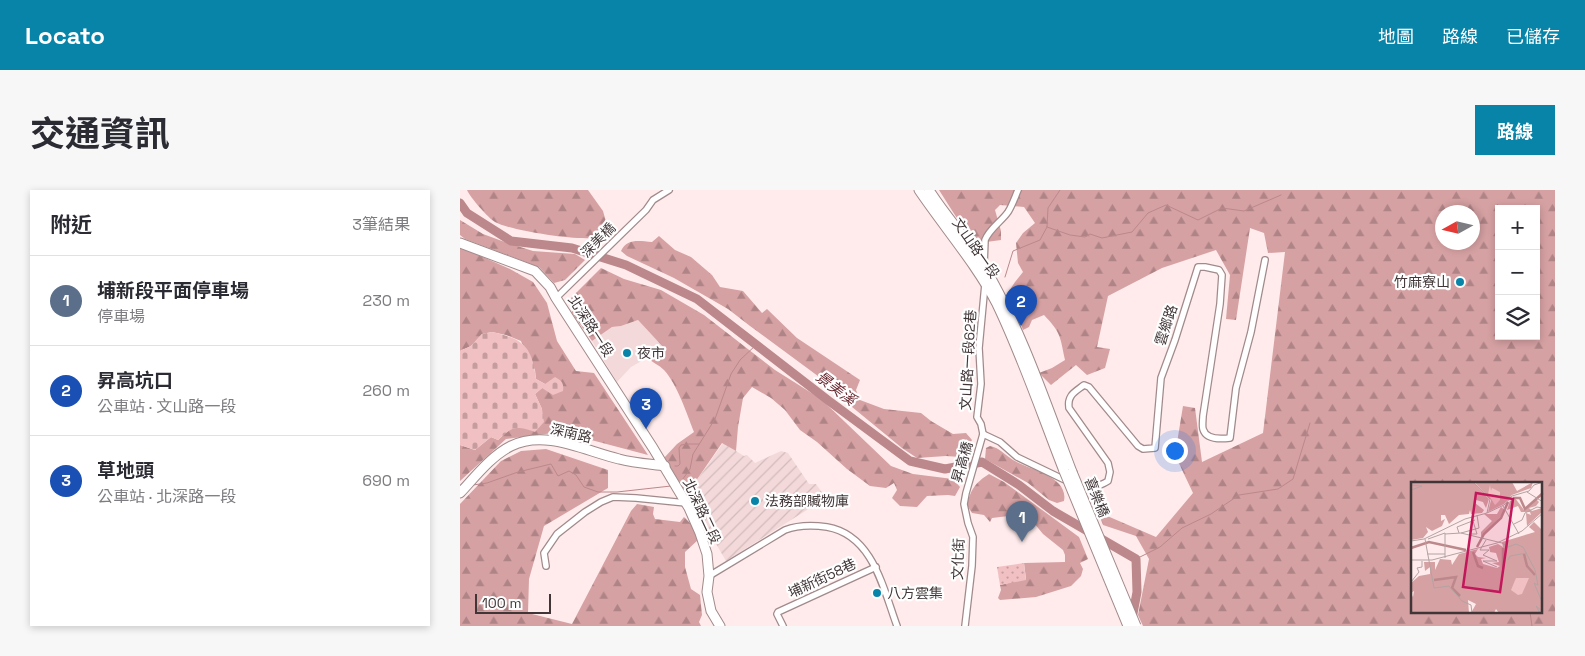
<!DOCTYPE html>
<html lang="zh-TW">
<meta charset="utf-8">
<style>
body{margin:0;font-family:"Space Grotesk","Noto Sans TC",sans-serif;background:#f7f7f7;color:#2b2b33}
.controls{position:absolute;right:15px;top:15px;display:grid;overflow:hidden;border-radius:0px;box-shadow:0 2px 8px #0003}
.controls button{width:45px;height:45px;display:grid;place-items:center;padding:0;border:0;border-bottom:1px solid #e1e1e2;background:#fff;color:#2b2b33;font:25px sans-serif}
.compass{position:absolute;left:975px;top:15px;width:45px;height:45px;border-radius:50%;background:#fff;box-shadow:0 2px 8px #0003;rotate:262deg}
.scale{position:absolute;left:15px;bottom:12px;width:76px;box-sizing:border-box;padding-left:5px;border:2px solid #403637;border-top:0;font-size:14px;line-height:18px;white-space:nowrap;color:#403637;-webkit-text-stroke:4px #fefefe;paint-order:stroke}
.you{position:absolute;left:714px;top:260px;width:18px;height:18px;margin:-12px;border:4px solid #fff;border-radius:50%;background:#1a73e8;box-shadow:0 0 0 8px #1a73e833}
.badge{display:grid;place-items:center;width:32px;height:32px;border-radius:50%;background:#0884a8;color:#fff;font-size:16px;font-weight:700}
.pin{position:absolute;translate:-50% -41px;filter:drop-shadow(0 1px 2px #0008)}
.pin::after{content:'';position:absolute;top:26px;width:18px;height:15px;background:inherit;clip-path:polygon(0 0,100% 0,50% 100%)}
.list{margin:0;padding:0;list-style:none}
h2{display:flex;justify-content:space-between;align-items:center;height:65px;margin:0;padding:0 20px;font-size:21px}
h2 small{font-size:16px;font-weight:400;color:#7c7c81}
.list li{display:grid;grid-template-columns:32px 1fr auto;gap:15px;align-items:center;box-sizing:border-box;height:90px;padding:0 20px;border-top:1px solid #e1e1e2}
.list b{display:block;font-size:19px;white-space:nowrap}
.list p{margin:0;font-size:16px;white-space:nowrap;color:#7c7c81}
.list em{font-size:16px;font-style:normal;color:#7c7c81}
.icon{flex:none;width:28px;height:28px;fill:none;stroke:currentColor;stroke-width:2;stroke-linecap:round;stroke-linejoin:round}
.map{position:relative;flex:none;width:1095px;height:436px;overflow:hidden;border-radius:0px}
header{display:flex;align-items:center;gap:30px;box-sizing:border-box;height:70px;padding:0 25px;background:#0884a8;color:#fff}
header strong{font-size:24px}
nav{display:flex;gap:28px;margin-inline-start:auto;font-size:18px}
.intro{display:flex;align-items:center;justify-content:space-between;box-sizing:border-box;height:120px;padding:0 30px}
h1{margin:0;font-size:35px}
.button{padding:12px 22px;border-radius:0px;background:#0884a8;color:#fff;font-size:18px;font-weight:700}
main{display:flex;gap:30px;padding:0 30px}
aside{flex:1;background:#fff;border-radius:0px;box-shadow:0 2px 8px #0003}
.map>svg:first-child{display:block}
.built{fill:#f4d9da}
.industrial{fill:url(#industrial-furrows)}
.forest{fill:url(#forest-firs);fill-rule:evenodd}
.cemetery{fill:url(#cemetery-stones)}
.park{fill:url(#park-dots)}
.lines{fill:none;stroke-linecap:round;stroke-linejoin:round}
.stream{stroke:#bc888b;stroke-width:1}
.river{stroke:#bc888b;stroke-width:9}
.minor-casing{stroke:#a18a8b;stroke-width:8}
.secondary-casing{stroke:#a18a8b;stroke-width:11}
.minor{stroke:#fff;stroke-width:5.5}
.secondary{stroke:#fff;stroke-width:9}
.secondary-bridge-casing{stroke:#a18a8b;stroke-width:11;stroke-linecap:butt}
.secondary-bridge{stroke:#fff;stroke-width:9}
.poi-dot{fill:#0884a8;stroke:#fefefe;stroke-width:2}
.labels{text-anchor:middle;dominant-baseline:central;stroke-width:4.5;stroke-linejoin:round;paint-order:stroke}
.street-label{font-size:14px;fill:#403637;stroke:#fefefe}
.poi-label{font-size:14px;fill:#403637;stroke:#fefefe;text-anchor:start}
.water-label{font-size:15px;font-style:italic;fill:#68272f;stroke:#fefefe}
.inset-river{fill:none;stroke:#bc888b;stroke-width:2.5}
.inset-road{fill:none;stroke:#b3a3a3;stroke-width:1}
.view{fill:#c2185b;fill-opacity:0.15;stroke:#c2185b;stroke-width:2.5}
.inset-edge{fill:none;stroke:#403637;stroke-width:2.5}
</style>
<header>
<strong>Locato</strong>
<nav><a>地圖</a><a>路線</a><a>已儲存</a></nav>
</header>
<div class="intro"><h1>交通資訊</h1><a class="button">路線</a></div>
<main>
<aside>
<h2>附近<small>3筆結果</small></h2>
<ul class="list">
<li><span class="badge" style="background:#5c6f8a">1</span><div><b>埔新段平面停車場</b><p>停車場</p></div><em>230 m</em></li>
<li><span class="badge" style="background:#1a4fb4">2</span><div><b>昇高坑口</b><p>公車站 · 文山路一段</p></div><em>260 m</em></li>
<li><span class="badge" style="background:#1a4fb4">3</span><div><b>草地頭</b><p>公車站 · 北深路一段</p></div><em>690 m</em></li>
</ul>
</aside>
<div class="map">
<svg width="1095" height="436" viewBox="0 0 1095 436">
<defs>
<pattern id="industrial-furrows" width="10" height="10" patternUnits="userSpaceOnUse" patternTransform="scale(1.25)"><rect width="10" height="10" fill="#f4d9da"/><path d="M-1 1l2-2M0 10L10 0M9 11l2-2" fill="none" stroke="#d2bbbc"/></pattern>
<pattern id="forest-firs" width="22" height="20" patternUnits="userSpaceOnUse" patternTransform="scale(1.25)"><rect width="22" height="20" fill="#d6a1a3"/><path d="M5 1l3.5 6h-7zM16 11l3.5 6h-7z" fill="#af8486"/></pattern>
<pattern id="cemetery-stones" width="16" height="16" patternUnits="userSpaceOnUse" patternTransform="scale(1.25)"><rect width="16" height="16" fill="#f1c0c2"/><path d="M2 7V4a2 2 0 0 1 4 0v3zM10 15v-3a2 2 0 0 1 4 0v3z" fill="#c59d9e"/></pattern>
<pattern id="park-dots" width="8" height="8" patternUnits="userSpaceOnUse" patternTransform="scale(1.25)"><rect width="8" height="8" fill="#f1c0c2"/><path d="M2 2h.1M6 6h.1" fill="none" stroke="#c59d9e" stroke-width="1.8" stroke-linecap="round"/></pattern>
</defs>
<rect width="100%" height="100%" fill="#ffebeb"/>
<path class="built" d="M178,130L204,158L171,177L157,192L132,151L152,137L161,136Z"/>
<path class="industrial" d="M263,253L284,266L287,265L295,273L321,261L328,263L349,294H356L366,308L266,371L227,304Z"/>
<g class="forest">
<path d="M7,0H128L143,21L148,39C145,42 142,45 139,47C123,52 51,41 35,32C28,28 10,7 7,0Z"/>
<path d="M479,0H1095V436H683L678,425L689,369L676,346L643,335L638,322L696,347L733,303L715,265L723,216L735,218L742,272L803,243L825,62L808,63L804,43L790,38L776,130L766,129L770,85L756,60L702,78L648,106L637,157L650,159L645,178L627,185L616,175L591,195L579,183L592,178L605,170C600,146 601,143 584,125L572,130L569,137L563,140L549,101L555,92L563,82L558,73L556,53L563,43L575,33L564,17L540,15L535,20L541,41V50L519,53L514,55ZM1039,19H1076V146H1039ZM982,22H1012V52H982ZM952,293H1081V422H952Z"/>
<path d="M0,30L23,44L42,51L73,61L115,64L125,70L105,90L94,93L79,77L5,49L0,45Z"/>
<path d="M199,46L215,60L231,67L252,85L260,97L283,101L302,123L307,119L337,148L400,190L396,200L400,210L424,219L461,223L471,231L493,244L506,243L512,250L505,263L500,267L486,266L457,268L442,258L386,212L366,192L290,136L268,119L214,88L167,66L161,61C167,48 179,51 192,52Z"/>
<path d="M0,57L50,79L73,92L87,113L97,151L116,181L134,183L188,265L101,242L46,249L0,291V255L15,260L31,247L38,250L50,239L62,237L82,219L75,204L82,198L85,194L76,189L75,180L61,151L46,145L32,142L22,144L11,156L0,161Z"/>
<path d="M141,78L164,89L201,100L244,125L315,180L361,209L431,276L453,284L493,289L500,297L495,306L488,305L467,306L457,317L440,316L432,308L437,300L434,293L426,298L410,296L387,279L357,252L340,240L325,220L311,208L292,197L283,208L278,237L276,261L262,253L227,304L204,268L217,254L234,242C227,224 217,194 204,180C199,175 192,172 187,168L204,158L178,130L161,136L152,137L132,151L112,123L111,108Z"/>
<path d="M530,256C540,258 545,265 553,270C569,280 609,286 604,311L597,313L589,310L568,293L525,269L526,258Z"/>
<path d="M86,259L148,280V298L84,336L69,389L68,423L112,434L171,321L177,314L194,317L193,324L195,329L220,332L224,327L232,335L238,350L225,362V377L231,399L240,405L242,425L239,432L241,436H0V314L41,271L61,261Z"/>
<path d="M529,284L544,292L619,347L628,369L620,373L623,379L621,386L611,396L576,407L540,410L538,408L541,400L540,395L566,389L564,373L605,372V365L603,360L583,344L574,333L566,332L557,325L532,328L530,332L524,325L512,323L507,315C511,299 515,293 529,284Z"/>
</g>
<path class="cemetery" d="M32,142C63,149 72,156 76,189L85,194L95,187C102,191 104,193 103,201L93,205L82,198L75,204L82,219L84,232L75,242C55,235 52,237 38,250L31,247L15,260L0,255V161L11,156L22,144Z"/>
<path class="park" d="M564,373L566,390L540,395L537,377Z"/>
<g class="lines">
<g class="stream">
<path d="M587,37L610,45L625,47L630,44L642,48L672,42L688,23L706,15L738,30L762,18L784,21L821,5"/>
<path d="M545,87L553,61L580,50L587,37L588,18L600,0"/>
<path d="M215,276H218L220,274L219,258L221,255L227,254H239"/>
<path d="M220,293L230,279L233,264L255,229L271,184L280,170L296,155"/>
<path d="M13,295L27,293L58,282L91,274L98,286L109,281L116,285L124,297L138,302H157L211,296"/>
<path d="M676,369L700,357L722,338L751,324L779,305L818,299L833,289L850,233"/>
<path d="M1070,422L1072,436"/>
</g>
<path class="river" d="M0,13L7,23L51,51L112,58L166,75L237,109L369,211L450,271L485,279L522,272L559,295L593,321L676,369L677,402L672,429"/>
<g class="minor-casing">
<g id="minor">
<path d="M524,75L525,50C530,38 541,32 548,22C552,16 555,7 558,0"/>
<path d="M96,108L186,20L193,10L209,0"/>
<path d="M523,244L540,252L557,267L607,291"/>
<path d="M616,295C626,299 639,297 648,291L650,282L648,273L609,218C607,205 615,202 624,195L629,197L678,256L683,259L695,258L701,188L715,150L738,77H745L759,80L762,85L760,114L743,226C743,230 742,235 743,239C746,250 762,249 770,248L776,198L791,142L805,70"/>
<path d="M86,376L84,363L97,344L125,322L141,312L153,307L176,308L226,313"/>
<path d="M249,386L325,340C338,335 353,335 367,337C413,345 423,398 437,436"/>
<path d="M323,436L317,424L318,422L416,377"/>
<path d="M505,436L512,376L513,347L508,333L504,314L506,303L523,244L521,234L517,227L521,194L519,158L525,94"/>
</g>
</g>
<g class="secondary-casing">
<g id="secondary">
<path d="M459,0C484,37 517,75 537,114C563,168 582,225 604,281"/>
<path d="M469,0C486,27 509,51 525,78C562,141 586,214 612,282"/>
<path d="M0,53L75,81L90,97L96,108L193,258L229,318L240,343L247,364L249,386L247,402L251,421L260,436"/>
<path d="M0,303C15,287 31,266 51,256C85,239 125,261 159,269C174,273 190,274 205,276"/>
</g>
</g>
<use href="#minor" class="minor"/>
<use href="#secondary" class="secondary"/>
<g class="secondary-bridge-casing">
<g id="secondary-bridge">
<path d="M604,281L668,436"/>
<path d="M612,282L676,436"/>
</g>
</g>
<use href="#secondary-bridge" class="secondary-bridge"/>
</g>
<g class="poi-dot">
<circle cx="1000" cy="92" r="5"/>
<circle cx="167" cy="163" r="5"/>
<circle cx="295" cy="311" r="5"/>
<circle cx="417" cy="403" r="5"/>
</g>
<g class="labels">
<g class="street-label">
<text transform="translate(138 50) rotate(-45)">深美橋</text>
<text transform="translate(516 58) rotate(55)">文山路一段</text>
<text transform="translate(706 135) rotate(-72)">雲鄉路</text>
<text transform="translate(131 136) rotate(57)">北深路一段</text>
<text transform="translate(508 170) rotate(-87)">文山路一段62巷</text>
<text transform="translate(111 243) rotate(13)">深南路</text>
<text transform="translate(502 272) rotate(-74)">昇高橋</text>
<text transform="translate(637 307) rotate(68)">喜樂橋</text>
<text transform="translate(242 321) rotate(65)">北深路二段</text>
<text transform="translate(498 369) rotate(-88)">文化街</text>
<text transform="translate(362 388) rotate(-25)">埔新街58巷</text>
</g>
<g class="poi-label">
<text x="990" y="92" text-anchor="end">竹麻寮山</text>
<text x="177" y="163">夜市</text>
<text x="305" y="311">法務部贓物庫</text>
<text x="427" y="403">八方雲集</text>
</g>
<g class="water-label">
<text transform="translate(376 198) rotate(37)">景美溪</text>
</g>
</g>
<g transform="translate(951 292)">
<rect width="131" height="131" fill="#ffebeb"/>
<path d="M0,0H62L78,17L75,26L72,20L65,18L64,21L73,28L71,31L60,32L59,28L58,32L48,33L38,42L34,33H30V39L34,37L31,44L21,49L15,45L17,50L12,56L0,58ZM63,0H101L106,9L122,0L120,6L101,13L93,22L77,30L80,18ZM104,16L113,28L125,17L128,20L125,24L118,26L121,29L131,26V30L116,44L115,31L120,33L119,30H110L107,24L96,28L99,19ZM90,25L94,28L91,33L70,55V50L81,39L73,32H86ZM123,40L131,48V131H88L85,127L83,131H60L65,122L57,118L58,131H0V112L2,115L3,109L0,111V101L8,94L19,92V85L14,89L13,80H24V88L29,77L40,78L41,83L48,72L67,67L64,72L67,75L75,76L70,77L72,82L86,86L89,84L81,81L88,80L85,71L79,70L78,65L87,62L92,65L91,60L124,50L118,45Z" fill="#d6a1a3"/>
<path d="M79,3L80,9L81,6L89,10V18L84,23L77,12ZM105,96H118L111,112L107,113L100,108Z" fill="#f1c0c2"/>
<path class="inset-river" d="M102,16H109L114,27L132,11M66,65L73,52L90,36L97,20M0,66L18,60L55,68M62,70L67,84L72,86M113,72L116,84L124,93M92,87V66M23,98L45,95L41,106L49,114"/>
<path class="inset-road" d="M62,0L79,17L76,31M0,3L11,4L0,8M116,10L132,20M92,24L108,52M103,42L111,38L114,31L126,25L132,26M34,51V76M48,51L46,45L64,38M50,51L68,46L66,33M34,52L50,51L91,61L97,65L105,62L112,65L124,88L127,103L123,101L132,122M59,52H66L62,39M14,57L23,106L38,104L51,119L60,123L61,131M17,57L34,51M75,58L69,68H78L72,73L86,79H72L86,85M0,59L13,57L54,37L76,31L93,23L101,14L118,9L123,3L132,0M16,72H34M0,78H21L86,61L111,49L132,31M97,78L99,74L116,71M0,100L8,90L6,86L11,85V79M129,131L125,124L132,130"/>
<path class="view" d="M65,11L102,17L89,110L52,105Z"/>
<rect width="131" height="131" class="inset-edge"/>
</g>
</svg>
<div class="controls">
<button>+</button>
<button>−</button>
<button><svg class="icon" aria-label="layers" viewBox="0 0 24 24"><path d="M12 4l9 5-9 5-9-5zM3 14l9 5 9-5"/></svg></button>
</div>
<svg class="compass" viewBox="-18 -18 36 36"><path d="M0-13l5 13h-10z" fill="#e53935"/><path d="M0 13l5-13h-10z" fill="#7c7c81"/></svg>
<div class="scale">100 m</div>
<div class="you"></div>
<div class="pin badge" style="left:562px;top:352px;background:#5c6f8a">1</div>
<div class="pin badge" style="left:561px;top:136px;background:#1a4fb4">2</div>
<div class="pin badge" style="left:186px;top:239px;background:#1a4fb4">3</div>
</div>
</main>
